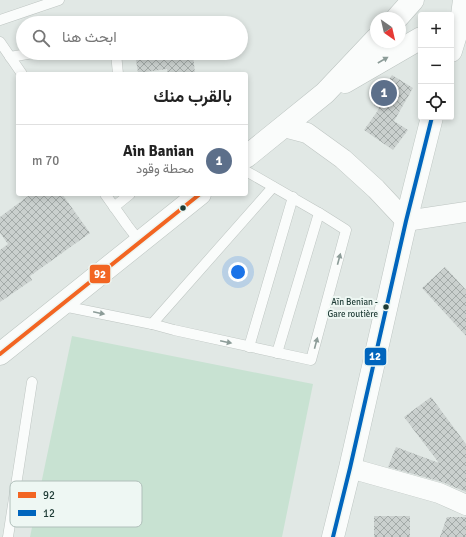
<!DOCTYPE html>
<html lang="ar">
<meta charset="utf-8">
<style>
body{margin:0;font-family:Signika,Vazirmatn,sans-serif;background:#f2f2f2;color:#222;direction:rtl}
.controls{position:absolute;right:12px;top:12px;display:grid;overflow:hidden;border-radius:4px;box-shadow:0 2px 6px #0003}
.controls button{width:36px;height:36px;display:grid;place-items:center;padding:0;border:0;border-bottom:1px solid #e0e0e0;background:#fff;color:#222;font:20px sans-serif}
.compass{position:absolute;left:370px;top:12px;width:36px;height:36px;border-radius:50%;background:#fff;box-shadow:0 2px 6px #0003;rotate:146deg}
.you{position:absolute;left:238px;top:272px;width:14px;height:14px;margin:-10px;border:3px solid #fff;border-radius:50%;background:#1a73e8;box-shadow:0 0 0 6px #1a73e833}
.badge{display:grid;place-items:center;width:26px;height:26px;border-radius:50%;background:#b45309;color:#fff;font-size:13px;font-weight:700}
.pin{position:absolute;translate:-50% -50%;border:2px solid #fff;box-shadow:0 1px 4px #0006}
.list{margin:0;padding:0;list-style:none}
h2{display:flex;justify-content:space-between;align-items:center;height:52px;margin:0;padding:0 16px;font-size:17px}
h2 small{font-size:13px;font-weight:400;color:#767676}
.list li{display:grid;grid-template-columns:26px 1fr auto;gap:12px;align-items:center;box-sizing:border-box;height:72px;padding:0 16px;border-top:1px solid #e0e0e0}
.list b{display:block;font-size:15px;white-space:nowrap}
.list p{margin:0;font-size:13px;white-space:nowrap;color:#767676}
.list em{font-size:13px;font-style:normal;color:#767676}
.icon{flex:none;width:22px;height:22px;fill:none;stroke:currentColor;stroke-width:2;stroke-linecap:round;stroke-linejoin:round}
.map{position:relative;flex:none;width:466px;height:537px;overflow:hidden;direction:ltr}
.search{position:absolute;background:#fff;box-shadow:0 2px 6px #0003;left:16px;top:16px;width:232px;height:44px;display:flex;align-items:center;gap:10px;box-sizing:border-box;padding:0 14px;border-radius:22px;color:#767676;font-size:15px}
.panel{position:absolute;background:#fff;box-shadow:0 2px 6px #0003;left:16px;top:72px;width:232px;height:124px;border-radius:4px;direction:rtl}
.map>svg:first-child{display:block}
.garden{fill:#c8e2d2}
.building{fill:url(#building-cross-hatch)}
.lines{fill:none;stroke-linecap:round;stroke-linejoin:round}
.lane-casing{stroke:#bec5c2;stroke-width:11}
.street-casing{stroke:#bec5c2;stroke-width:21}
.secondary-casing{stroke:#bdc5c2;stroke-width:23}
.lane{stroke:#fafcfb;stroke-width:10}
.street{stroke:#fafcfb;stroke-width:20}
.secondary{stroke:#fafcfb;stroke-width:22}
.bus-1-casing{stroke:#eef7f3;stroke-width:7}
.bus-2-casing{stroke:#eef7f3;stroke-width:7}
.bus-1{stroke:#f26522;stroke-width:4}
.bus-2{stroke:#0065bd;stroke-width:4}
.oneway{fill:#8c9c98}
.bus-dot{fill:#1e3b35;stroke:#eef7f3;stroke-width:1.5}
.labels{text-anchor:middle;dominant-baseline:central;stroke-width:4;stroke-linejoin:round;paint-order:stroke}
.bus-label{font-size:9px;fill:#1e3b35;stroke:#eef7f3;text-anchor:end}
.key{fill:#eef7f3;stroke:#b0bfba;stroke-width:1}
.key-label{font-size:11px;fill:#1e3b35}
.line-badge{stroke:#eef7f3;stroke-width:1.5}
.badge-label{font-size:11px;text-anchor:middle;font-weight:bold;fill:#fff}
</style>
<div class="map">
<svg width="466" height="537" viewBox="0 0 466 537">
<defs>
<pattern id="building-cross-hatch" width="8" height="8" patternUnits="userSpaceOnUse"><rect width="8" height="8" fill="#cad0ce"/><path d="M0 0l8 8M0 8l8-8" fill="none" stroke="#a3aaa8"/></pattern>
</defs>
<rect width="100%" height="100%" fill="#e1e8e5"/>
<path class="garden" d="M72,336L313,384L282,537H30Z"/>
<g class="building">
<path d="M168,20V23H145Z"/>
<path d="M135,53H172V56L193,54L195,74H168L167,69L138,73Z"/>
<path d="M392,75L413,88L394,121L408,130L393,150L364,130L379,109L374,105Z"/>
<path d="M31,194H62L90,233L30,276L32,280L0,302V250L8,244L0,233V217Z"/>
<path d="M445,267L466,290V336L422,288Z"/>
<path d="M431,397L466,444V492L442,482L388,467L396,447L439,463L404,417Z"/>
<rect x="374" y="516" width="36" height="21"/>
<path d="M447,517H466V537H440Z"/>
</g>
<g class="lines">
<g class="lane-casing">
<g id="lane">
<path d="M0,20L59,0"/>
<path d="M0,42L22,74"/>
<path d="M116,53L118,74"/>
<path d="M10,57L33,53"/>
<path d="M105,194L127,225L140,242"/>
<path d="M114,207L130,194"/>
<path d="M63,306L152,324L174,330L311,360L346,230L319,213L246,171"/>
<path d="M152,324L273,187"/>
<path d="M249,347L293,197"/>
<path d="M277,353L319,213"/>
<path d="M8,537L32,382"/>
</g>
</g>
<g class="street-casing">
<g id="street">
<path d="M284,127L307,133L343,159L376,189L406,221L466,212"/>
<path d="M350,468L439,493L466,505"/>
</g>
</g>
<g class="secondary-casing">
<g id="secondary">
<path d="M397,18L413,0"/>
<path d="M451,51L462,15L464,0"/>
<path d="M345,82L421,38"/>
<path d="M246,157L325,93L376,39"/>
<path d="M0,354L200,194"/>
<path d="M333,537L350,468L406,221L432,117"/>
</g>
</g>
<use href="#lane" class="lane"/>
<use href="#street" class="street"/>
<use href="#secondary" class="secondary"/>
<g class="bus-1-casing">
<path id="bus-1" d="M0,354L200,194"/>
</g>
<g class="bus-2-casing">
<path id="bus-2" d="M333,537L350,468L406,221L432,117"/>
</g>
<use href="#bus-1" class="bus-1"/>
<use href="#bus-2" class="bus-2"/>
</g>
<defs><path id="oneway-solid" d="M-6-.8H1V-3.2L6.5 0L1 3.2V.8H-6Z"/></defs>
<g class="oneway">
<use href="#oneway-solid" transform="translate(383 60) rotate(-30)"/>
<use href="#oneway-solid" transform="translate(339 259) rotate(-75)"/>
<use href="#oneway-solid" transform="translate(99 313) rotate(12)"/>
<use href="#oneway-solid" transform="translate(226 342) rotate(12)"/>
<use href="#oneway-solid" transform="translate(316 343) rotate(-75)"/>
</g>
<g class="bus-dot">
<circle cx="183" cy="208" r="3.5"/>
<circle cx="386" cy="307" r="3.5"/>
</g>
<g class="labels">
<g class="bus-label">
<text x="378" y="302">Aïn Benian -<tspan x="378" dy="12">Gare routière</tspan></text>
</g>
</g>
<rect x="10" y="481" width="132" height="46" rx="6" class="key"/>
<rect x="18" y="492" width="18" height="6" fill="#f26522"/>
<rect x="18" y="510" width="18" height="6" fill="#0065bd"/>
<g class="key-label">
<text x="43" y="499">92</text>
<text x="43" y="517">12</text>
</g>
<g class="line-badge">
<rect x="89" y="264" width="22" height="20" rx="4" fill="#f26522"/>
<rect x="364" y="347" width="23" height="19" rx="4" fill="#0065bd"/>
</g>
<g class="badge-label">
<text x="100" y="278">92</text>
<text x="375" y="360">12</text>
</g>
</svg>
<div class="controls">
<button>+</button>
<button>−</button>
<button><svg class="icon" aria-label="locate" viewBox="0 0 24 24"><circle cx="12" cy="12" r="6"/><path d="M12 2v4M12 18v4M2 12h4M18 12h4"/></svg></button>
</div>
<svg class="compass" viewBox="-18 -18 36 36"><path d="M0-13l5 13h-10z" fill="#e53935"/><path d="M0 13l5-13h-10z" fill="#767676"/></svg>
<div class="you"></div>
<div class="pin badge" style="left:384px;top:93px;background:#5c6f8a">1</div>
<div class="search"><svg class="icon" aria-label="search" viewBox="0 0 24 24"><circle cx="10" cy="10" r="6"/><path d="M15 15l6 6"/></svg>ابحث هنا</div>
<section class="panel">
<h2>بالقرب منك<small></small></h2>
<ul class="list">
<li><span class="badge" style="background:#5c6f8a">1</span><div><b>Ain Banian</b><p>محطة وقود</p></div><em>70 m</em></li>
</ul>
</section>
</div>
